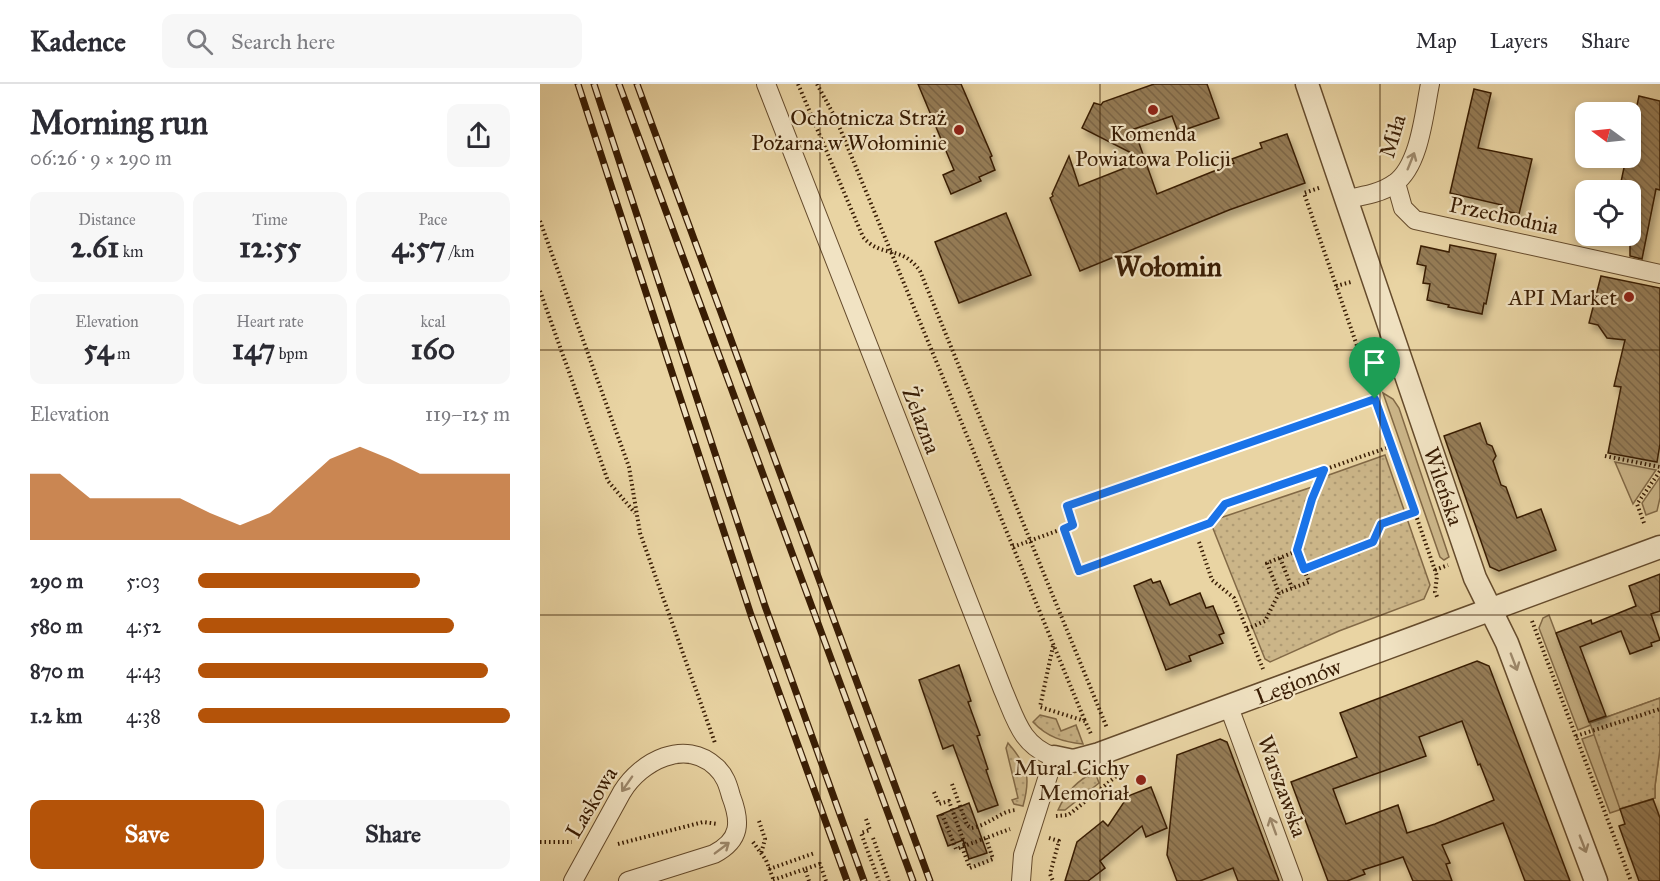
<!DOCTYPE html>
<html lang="en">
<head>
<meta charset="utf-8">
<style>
	:root { --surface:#fff; --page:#f7f7f7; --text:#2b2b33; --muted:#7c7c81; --line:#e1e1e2; --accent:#b45309 }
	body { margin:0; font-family:"IM FELL Great Primer",serif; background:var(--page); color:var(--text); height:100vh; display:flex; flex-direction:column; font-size:22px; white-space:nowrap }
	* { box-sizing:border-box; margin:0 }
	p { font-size:20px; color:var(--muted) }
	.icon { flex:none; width:33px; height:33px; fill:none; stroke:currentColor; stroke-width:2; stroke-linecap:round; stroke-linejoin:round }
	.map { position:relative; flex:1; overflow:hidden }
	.drawer { display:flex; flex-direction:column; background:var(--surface); width:540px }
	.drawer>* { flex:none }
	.needle { width:39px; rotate:285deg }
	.controls { position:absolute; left:1035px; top:18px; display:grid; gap:12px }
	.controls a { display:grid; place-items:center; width:66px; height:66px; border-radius:12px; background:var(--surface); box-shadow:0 3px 9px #0003; font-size:30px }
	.pin { position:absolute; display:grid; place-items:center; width:51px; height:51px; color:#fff; margin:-62px -26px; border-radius:50% 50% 50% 0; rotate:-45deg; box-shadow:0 0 6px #0007 }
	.pin .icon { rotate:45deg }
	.round { display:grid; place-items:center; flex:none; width:63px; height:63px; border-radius:12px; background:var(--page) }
	.head { display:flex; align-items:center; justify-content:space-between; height:102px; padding:0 30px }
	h1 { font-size:33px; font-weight:700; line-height:45px }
	.figures { display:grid; grid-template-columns:repeat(3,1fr); gap:9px; height:102px; padding:6px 30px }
	.figures div { display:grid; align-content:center; border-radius:12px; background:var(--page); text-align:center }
	.figures b { font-size:30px; font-weight:700 }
	.figures small { font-size:16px; font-weight:400 }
	.figures p { font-size:16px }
	.chart { height:168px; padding:12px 30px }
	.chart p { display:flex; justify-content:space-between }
	.chart svg { width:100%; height:108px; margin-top:6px; fill:var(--accent); opacity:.7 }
	.primary-button { display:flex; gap:12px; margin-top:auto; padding:12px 30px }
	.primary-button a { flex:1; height:69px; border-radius:12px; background:var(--accent); color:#fff; font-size:24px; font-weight:700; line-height:69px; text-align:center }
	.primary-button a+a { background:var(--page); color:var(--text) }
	ul { padding:0 30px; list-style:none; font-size:20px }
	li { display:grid; grid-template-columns:96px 72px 1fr; align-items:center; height:45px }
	li i { height:15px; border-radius:8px; background:var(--accent) }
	header { display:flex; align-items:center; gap:36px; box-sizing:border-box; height:84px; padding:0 30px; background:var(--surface); border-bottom:2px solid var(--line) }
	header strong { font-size:28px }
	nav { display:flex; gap:33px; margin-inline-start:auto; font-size:21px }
	.search { width:420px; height:54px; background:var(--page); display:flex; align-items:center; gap:15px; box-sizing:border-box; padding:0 21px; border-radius:12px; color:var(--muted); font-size:22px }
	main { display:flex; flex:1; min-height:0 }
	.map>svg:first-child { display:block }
</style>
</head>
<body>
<header>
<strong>Kadence</strong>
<div class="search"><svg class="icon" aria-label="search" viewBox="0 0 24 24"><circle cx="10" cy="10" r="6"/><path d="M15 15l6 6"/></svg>Search here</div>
<nav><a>Map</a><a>Layers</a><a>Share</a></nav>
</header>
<main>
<section class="drawer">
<div class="head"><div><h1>Morning run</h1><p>06:26 · 9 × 290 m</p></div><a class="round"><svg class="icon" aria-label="share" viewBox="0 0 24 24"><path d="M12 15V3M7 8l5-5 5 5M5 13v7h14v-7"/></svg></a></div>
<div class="figures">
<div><p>Distance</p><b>2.61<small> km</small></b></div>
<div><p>Time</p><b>12:55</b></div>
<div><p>Pace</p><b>4:57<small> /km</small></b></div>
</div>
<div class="figures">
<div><p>Elevation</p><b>54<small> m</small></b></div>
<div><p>Heart rate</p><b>147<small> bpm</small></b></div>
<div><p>kcal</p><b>160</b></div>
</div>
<div class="chart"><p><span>Elevation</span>119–125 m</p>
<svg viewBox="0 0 160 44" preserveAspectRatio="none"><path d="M0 44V17L10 17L20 27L30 27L40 27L50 27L60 33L70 38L80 33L90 22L100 11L110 6L120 11L130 17L140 17L150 17L160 17V44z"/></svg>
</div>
<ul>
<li><b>290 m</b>5:03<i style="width:71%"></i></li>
<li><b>580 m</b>4:52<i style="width:82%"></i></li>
<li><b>870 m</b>4:43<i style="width:93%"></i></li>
<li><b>1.2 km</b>4:38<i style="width:100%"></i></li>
</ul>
<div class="primary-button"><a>Save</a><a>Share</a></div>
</section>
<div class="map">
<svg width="1120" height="797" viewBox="0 0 1120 797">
	<defs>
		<pattern id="park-dots" width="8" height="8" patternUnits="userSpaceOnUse" patternTransform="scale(1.5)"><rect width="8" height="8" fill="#cbb588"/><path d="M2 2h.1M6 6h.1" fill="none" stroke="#af9b74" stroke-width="1.8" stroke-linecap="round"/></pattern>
		<pattern id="building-back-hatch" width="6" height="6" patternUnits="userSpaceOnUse" patternTransform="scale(1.5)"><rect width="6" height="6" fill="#957c57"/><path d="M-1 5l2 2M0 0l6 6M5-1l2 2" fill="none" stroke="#7b6546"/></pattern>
		<filter id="shadow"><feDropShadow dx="3.5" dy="6" stdDeviation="3" flood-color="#0004"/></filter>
	</defs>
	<rect width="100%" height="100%" fill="#e9d4a3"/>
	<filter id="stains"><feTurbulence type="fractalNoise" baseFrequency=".00333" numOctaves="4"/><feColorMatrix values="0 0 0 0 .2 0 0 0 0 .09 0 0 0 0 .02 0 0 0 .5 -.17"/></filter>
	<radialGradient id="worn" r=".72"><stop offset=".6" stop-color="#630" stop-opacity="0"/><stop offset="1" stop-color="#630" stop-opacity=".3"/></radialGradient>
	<!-- grass -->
	<g fill="#cbb588" stroke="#826946" stroke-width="1.5">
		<polygon points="843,309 853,315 859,324 909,473 904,476 900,473"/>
		<polygon points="1075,378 1116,386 1093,420"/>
		<polygon points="1120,393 1120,414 1117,427 1106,431 1102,419"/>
		<polygon points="1009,531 1050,639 1120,614 1038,646 999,544 1003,534"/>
		<polygon points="1056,650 1120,664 1115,702 1115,714 1070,729 1042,655"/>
	</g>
	<!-- park -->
	<g fill="url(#park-dots)" stroke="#826946" stroke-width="1.5">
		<polygon points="845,371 890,501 884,515 799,547 730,578 725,575 672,442 680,434 772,403 786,392"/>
		<polygon points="1120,614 1120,665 1115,702 1115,714 1080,725 1050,639"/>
		<path d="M500 631 516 635 521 647 536 641 543 660C523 658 507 653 493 638Z"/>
		<path d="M468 659C488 682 491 693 483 722L474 720 472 716 478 714 466 664Z"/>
		<path d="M555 688 559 699 525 726H518C526 708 537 696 555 688Z"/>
	</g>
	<!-- building -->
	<g fill="url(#building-back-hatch)" stroke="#391d04" stroke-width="1.5" fill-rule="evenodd" filter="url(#shadow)">
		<polygon points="378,0 421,0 452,72 450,73 455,86 439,93 441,97 411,110 403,91 414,86"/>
		<polygon points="614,0 667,0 679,34 638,48 632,32 594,45 605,76 542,44 554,19 561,21 563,18"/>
		<polygon points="934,5 951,9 938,64 992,75 979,130 961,126 962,121 910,109"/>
		<polygon points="1099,12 1120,17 1120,106 1116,105 1102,175 1090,172 1090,100 1081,98 1086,74 1090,74 1090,53"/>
		<polygon points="747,50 765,99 689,126 540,187 510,114 513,112 512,110 529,72 539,102 605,76 617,110 694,79 692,75 722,64 720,59"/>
		<polygon points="466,129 491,191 419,219 395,158"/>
		<polygon points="910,161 956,170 946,220 944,219 942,230 908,223 909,221 887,216 890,200 883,199 886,182 877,180 881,162 909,168"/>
		<polygon points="1061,192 1120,204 1120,360 1117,378 1068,369 1081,303 1074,302 1085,256 1067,254 1058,241 1049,239"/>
		<polygon points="940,339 947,360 952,362 956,372 953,377 961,401 966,403 977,434 1001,425 1016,466 959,487 950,483 904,352"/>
		<polygon points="1120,490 1120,527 1111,530 1120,556 1111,559 1112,562 1090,570 1081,547 1040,563 1066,632 1049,638 1016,549 1051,536 1052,540 1096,522 1089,502"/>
		<polygon points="611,495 613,499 620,497 630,521 660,509 666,524 673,522 684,549 679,551 683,559 649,572 651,577 626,586 594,502"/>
		<path d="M937 577 949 582 1030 797H985L963 739 902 761 910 779 906 780 912 797H873L863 773 823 786 825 790 807 797H788L751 698 817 673 800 629ZM922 637 938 681 940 680 954 716 895 740 867 749 858 721 806 740 793 705 886 672 879 653Z"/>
		<polygon points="419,581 431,617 428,618 440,651 437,652 448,685 446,686 458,721 438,728 413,661 403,665 379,596"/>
		<polygon points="680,655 687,658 739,797 698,797 693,784 660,797 637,797 627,771 637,671"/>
		<polygon points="611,703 627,744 606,753 602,742 560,777 565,784 548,797 525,797 537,758 563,737 568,742 588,712"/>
		<polygon points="1113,715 1120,734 1120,797 1099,797 1079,742 1085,740 1080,725"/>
		<polygon points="429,719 447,769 429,775 423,756 408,762 397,732"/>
	</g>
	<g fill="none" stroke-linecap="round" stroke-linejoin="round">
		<!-- minor casing -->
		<g stroke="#654b2c" stroke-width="20">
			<g id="minor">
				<path d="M226 0 463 606C476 636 481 661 514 673L483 771 481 797"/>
				<polyline points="856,99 863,124 875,136 1120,190"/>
				<path d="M807 115C823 112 842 109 855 99 880 81 884 29 890 0"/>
				<polyline points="689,623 753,797"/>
				<path d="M33 797 82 708C101 677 145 654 176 683 185 691 188 701 191 712 201 738 201 756 174 770L88 797"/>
			</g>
		</g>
		<!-- tertiary casing -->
		<g stroke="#654b2c" stroke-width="25">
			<g id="tertiary">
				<polyline points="767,0 935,494 967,559 1056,797"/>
				<polyline points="514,673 533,677 559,670 1120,463"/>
			</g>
		</g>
		<!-- path -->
		<g stroke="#391d04" stroke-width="4" stroke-dasharray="1.5 3" stroke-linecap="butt">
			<path d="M258 0 323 153C342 175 361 160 380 187L567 644"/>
			<polyline points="277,0 296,35 545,637"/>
			<polyline points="779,104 764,109 897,492 895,508 898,515"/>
			<polyline points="0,137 89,383 100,449 175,659"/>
			<polyline points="796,202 811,198"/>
			<polyline points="0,207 68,397 95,429"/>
			<polyline points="1065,372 1120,383"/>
			<polyline points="1104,439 1097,420 1120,387"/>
			<polyline points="524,445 539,487 670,439 685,420 852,362"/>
			<polyline points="659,458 672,496 694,514 723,585"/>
			<polyline points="473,463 533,441 527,422 835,315"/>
			<polyline points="757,467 772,415 784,386"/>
			<polyline points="740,474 752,504"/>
			<polyline points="764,485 833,458 841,440 875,428"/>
			<polyline points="895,486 908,481"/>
			<polyline points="992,537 1091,797"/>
			<polyline points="707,545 725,537 739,509 769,498 757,467 727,479 739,509"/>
			<polyline points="513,562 500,623 545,637 551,650"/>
			<polyline points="1036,652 1120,625"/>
			<path d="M412 700 427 741 431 744C448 742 460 727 476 726"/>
			<polyline points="394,708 399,720 409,717 425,761"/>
			<polyline points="402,730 416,765 470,745"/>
			<polyline points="516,732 528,731 531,729 579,690 581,685"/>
			<polyline points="326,735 330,746 321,749 339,797"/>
			<polyline points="219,737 225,755 221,770"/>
			<polyline points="333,754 349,797"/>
			<polyline points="509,754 519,757 510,790 513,797"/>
			<polyline points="0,758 32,758"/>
			<polyline points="213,758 226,776 234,797"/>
			<polyline points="78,760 163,738 178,740"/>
			<polyline points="422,763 430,784 453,775 446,754"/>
			<polyline points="229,785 275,769"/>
			<polyline points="233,796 265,785"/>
			<polyline points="269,797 265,785 280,780 286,797"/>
		</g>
		<!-- minor -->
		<use href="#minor" stroke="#f1e3c3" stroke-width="18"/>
		<!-- tertiary -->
		<use href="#tertiary" stroke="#f1e3c3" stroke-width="22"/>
		<!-- rail casing -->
		<g stroke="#391d04" stroke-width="7">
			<g id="rail">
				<polyline points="38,0 211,531 307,797"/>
				<polyline points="54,0 225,522 324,797"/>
				<polyline points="79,0 373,797"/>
				<polyline points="97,0 390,797"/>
			</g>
		</g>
		<!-- rail -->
		<use href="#rail" stroke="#f1e3c3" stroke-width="4.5" stroke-dasharray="14" stroke-linecap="butt"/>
	</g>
	<!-- one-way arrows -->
	<defs><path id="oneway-shaft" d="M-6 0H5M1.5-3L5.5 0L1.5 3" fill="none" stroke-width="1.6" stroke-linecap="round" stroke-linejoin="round" transform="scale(1.5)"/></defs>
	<g stroke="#9e8a6d">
		<use href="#oneway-shaft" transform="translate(871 77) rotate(-68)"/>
		<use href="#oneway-shaft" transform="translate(974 578) rotate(69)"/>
		<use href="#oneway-shaft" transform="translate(87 700) rotate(125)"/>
		<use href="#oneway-shaft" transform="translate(733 742) rotate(-110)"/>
		<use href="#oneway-shaft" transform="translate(1043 760) rotate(69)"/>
		<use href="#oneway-shaft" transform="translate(182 764) rotate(-37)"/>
	</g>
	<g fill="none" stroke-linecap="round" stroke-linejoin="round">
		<!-- route casing -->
		<g stroke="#fff" stroke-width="12">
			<polygon id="route" points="835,315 875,428 841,440 833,458 764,485 757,466 772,415 784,386 685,420 670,439 539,487 524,445 533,441 527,422"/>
		</g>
		<!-- route -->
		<use href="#route" stroke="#1a73e8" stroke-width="8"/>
	</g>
	<!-- grid -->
	<path fill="none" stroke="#391d04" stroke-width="1.5" stroke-opacity="0.55" d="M280 0V797M560 0V797M840 0V797M0 266H1120M0 531H1120"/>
	<!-- markers -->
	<g fill="#8f2418" stroke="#f1e3c3" stroke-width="2">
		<circle cx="613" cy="26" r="6"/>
		<circle cx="419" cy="46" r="6"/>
		<circle cx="1089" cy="213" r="6"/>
		<circle cx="601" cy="696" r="6"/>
	</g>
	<g text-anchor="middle" stroke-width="4.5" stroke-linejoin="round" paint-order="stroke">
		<!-- poi labels -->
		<g font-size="22" fill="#391d04" stroke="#f1e3c3" text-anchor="end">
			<text x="407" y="41">Ochotnicza Straż<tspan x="407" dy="25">Pożarna w Wołominie</tspan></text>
			<text x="613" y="57" text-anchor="middle">Komenda<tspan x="613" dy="25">Powiatowa Policji</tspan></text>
			<text x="1077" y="221">API Market</text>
			<text x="589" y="691">Mural Cichy<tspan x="589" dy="25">Memoriał</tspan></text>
		</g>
		<!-- street labels -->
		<g font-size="22" fill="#391d04" stroke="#f1e3c3">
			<text transform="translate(852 52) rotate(-73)" y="8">Miła</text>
			<text transform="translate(964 131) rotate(12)" y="8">Przechodnia</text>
			<text transform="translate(382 336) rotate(69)" y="8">Żelazna</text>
			<text transform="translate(904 402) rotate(71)" y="8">Wileńska</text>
			<text transform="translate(758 597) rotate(-21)" y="8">Legionów</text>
			<text transform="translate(743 702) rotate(70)" y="8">Warszawska</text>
			<text transform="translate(51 718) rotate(-59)" y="8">Laskowa</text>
		</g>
		<!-- district labels -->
		<g font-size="28" font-weight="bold" fill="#391d04" stroke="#f1e3c3">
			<text x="628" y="192">Wołomin</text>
		</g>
	</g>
	<rect width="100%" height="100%" filter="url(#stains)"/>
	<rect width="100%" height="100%" fill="url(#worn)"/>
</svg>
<div class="controls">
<a><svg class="needle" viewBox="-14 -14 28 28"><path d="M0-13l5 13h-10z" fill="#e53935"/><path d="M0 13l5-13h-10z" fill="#7c7c81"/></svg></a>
<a><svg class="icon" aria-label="locate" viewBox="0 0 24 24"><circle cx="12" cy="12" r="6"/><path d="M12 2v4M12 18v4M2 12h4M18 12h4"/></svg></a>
</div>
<div class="pin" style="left:835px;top:315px;background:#1e9e55"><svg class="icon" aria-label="arrive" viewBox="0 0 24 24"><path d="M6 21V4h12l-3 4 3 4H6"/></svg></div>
</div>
</main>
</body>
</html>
